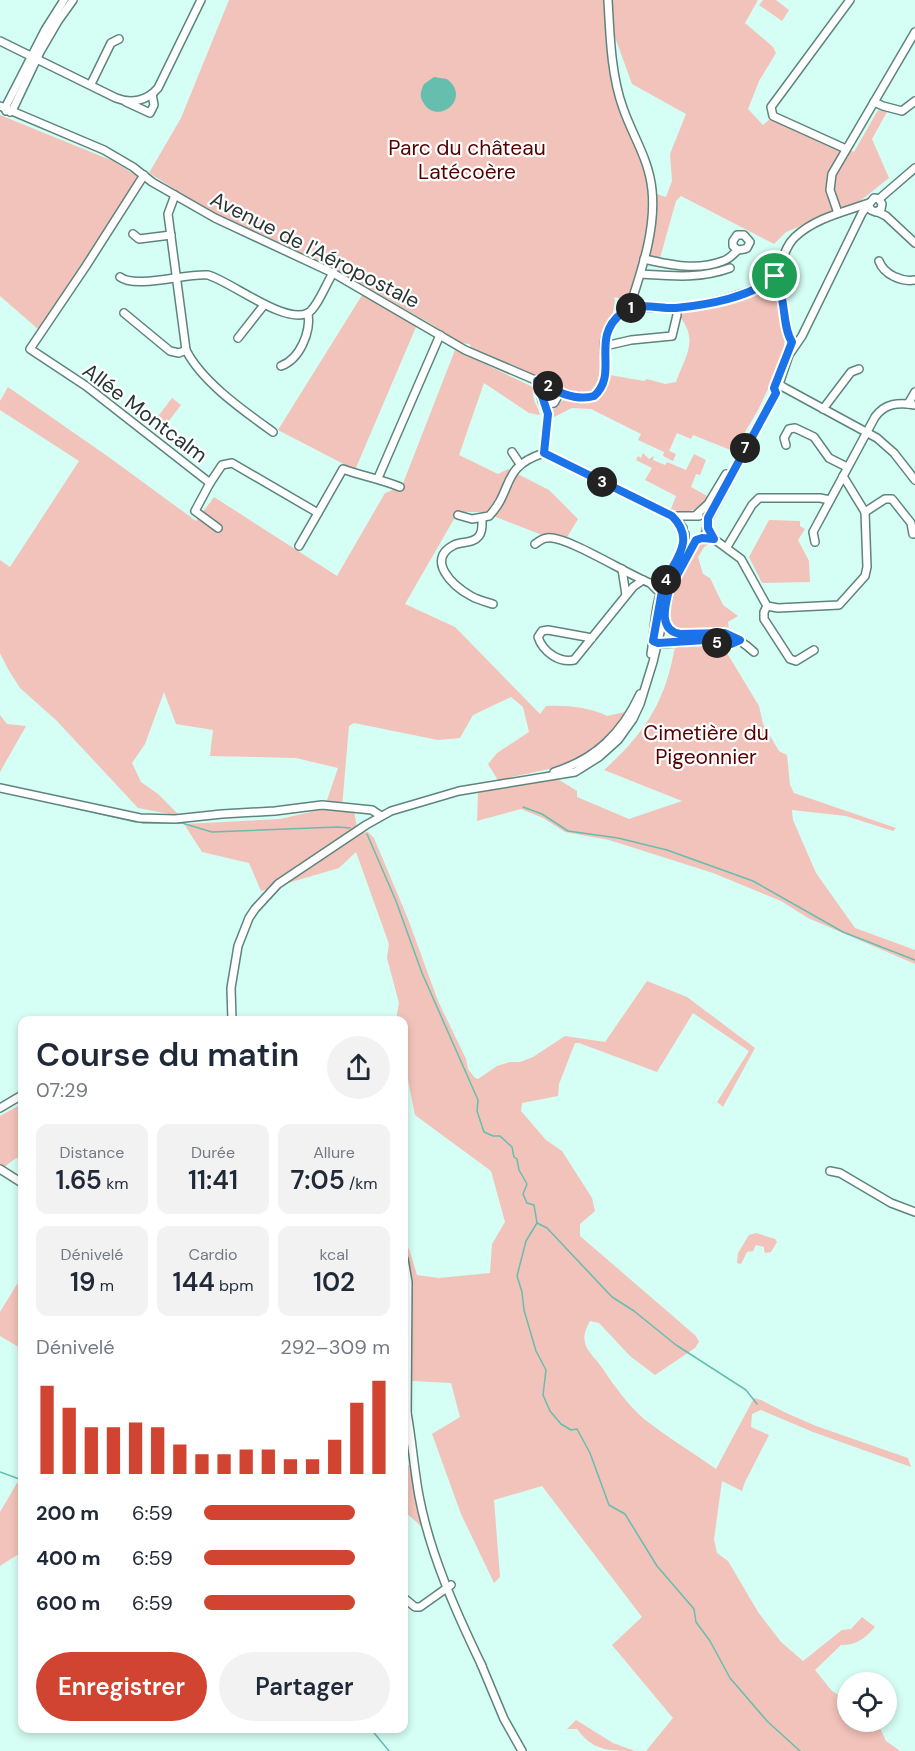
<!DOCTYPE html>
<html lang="fr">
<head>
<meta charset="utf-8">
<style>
	:root { --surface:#fff; --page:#f2f2f3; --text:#1f2937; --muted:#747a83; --accent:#d04431 }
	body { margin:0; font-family:"DM Sans",sans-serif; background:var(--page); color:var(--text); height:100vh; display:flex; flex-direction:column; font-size:22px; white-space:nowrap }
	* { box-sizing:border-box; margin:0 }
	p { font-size:20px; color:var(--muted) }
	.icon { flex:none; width:33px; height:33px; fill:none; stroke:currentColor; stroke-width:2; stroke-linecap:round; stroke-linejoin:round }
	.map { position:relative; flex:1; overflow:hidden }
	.sheet { position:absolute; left:18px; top:1016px; width:390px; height:717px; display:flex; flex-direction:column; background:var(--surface); border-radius:12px; box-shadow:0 3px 9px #0003 }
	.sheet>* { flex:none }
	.fabs { position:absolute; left:837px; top:1672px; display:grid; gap:12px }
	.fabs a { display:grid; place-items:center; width:60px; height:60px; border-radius:50%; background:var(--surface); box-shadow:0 3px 9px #0003; font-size:30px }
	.pin { position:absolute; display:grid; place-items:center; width:51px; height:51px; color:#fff; margin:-26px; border:3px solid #fff; border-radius:50%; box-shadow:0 2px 6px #0007 }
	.km { position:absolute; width:30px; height:30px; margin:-15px; border-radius:50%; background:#222; color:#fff; font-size:16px; line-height:30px; text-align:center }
	.round { display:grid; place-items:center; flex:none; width:63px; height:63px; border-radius:32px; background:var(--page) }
	.head { display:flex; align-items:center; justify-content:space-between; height:102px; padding:0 18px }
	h1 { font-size:33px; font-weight:600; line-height:45px }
	.metrics { display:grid; grid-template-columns:repeat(3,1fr); gap:9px; height:102px; padding:6px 18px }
	.metrics div { display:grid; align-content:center; border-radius:12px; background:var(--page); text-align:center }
	.metrics b { font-size:26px; font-weight:600 }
	.metrics small { font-size:16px; font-weight:400 }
	.metrics p { font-size:16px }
	.chart { height:168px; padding:12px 18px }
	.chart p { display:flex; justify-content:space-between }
	.chart svg { width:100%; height:108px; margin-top:6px; stroke:var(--accent); stroke-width:6 }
	.action { display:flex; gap:12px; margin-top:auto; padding:12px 18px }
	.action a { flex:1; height:69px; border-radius:36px; background:var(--accent); color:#fff; font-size:24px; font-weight:600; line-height:69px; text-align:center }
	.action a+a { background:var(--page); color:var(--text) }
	ul { padding:0 18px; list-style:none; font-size:20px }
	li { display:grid; grid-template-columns:96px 72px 1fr; align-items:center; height:45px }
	li i { height:15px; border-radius:8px; background:var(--accent) }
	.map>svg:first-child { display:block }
</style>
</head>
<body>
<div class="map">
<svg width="915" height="1751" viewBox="0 0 915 1751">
	<rect width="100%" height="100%" fill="#d5fef5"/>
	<!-- green -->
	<g fill="#f2c3ba">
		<path d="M229 0H603L605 3C607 24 606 47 612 67 621 101 637 134 644 168 654 213 643 257 628 299L627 300 614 297 615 301 612 316 614 317C608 326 601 335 600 347 598 363 605 380 592 393L585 394 571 392 515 366 471 349 470 344 460 343 431 324 335 269 204 208 149 173 181 118Z"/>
		<polygon points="613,0 758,0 745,23 773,47 776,53 759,81 748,109 763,125 770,119 854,152 878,110 887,112 872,139 889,178 860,201 786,232 774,244 681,196 676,201 660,258 647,255 654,193 666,197 672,181 670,154 686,114 632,84 612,29 611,3"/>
		<polygon points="763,0 776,0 789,10 782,21 759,5"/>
		<polygon points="0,115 113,161 138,177 86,259 38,329 0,296"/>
		<path d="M769 286 779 290 785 326 784 347 776 372 758 410 735 449 733 451 693 435 691 439 677 433 669 451 676 454 673 461 663 456 664 452 638 440 641 434 591 409 572 408 552 418V411C556 407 561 400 567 399 572 399 577 402 582 402 600 404 607 391 610 375L644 381 647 379 665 384 676 382C685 357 699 341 680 317L681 314 734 302Z"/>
		<polygon points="364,292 416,327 355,470 278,430"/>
		<path d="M455 350 533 387C532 405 537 401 540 415L529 413 484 383 459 455 498 474 508 469 549 490 578 519 566 539 545 536 483 512H458L405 604 455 627 540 714 546 706C565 705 590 707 607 716L625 712 613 731 590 752 558 767 512 777 503 787 558 779 577 791V797L629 819 682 801 604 770C645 733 666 701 675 646L704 644 713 645 727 653 759 706 763 724 779 751 787 755 790 785 794 793 896 828 893 831 846 816 792 810 793 820 816 873 855 928 915 950V964L808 918 781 901 713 873 609 840 565 832 543 818 521 809 477 821 478 793 502 787 488 764 497 753 529 732 523 707 511 697 473 715 460 738 438 740 354 723 349 726 342 807 354 811 358 833 368 832 374 838 408 919 438 1001 466 1059 468 1069 475 1078 478 1079 497 1066 510 1062H520L533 1057 565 1036 605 1042 647 981 687 997 755 1048 723 1107 717 1102 749 1051 693 1013 657 1072 579 1043H575L559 1084 558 1096 522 1103 521 1111 546 1140 562 1151 592 1198 595 1211 580 1224V1236L696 1336 699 1342 695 1348 655 1375 630 1356 599 1323 590 1321C576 1345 591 1352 603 1369 614 1386 629 1406 644 1419 667 1437 692 1452 716 1469L754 1398 761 1400 784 1412 816 1426 908 1458 911 1467 813 1432 761 1410 752 1414 751 1427 769 1435 745 1482 742 1491 722 1481 714 1539 717 1553 728 1561 758 1612 781 1642 803 1661 842 1630 851 1629 862 1617 875 1627C864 1639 857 1645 841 1645L815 1670 832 1691 847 1700 848 1722H877L886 1741 900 1751H646L673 1718 612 1645 642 1617 542 1486 494 1500 500 1577 494 1583 461 1514 432 1434 460 1417 451 1383 412 1381 411 1277 404 1247V1244L409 1249 417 1275 439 1278 490 1273 492 1244 505 1222 491 1171 415 1115 404 1060V1020H396L399 1003 387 958 389 944 356 852 339 868 261 891 249 863 202 852 184 824 280 819 324 809 338 768 296 758 210 756 213 730 176 724 164 692 145 744 132 763 141 782 158 794 180 816 138 808 57 721 20 688 8 669 0 653V560L10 567 79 461 0 410V401L8 387 110 458 196 521 214 497 337 576 385 493 402 486Z"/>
		<polygon points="172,398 181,405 165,426 156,419"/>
		<path d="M643 453 649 459 654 456 653 460 665 465 667 462 686 470 694 454 706 460 700 475 696 474 691 487 709 497C698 511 687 515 671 509L676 496 645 480 652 468 636 460 638 456 641 458Z"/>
		<polygon points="769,520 800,521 800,526 805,529 798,540 809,561 810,582 762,583 749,557"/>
		<path d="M705 541 713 542 704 547 698 557 703 574 710 578 723 605 738 616 728 622 729 630H683C649 618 689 561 699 542Z"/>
		<polygon points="0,715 7,724 26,726 0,772"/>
		<polygon points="18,1106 22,1107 22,1160 16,1158 3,1168 0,1166 0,1116"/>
		<polygon points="756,1233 775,1239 777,1242 771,1252 766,1253 764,1251 764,1247 756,1245 753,1251 747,1252 741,1264 737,1263 738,1253 749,1235"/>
		<polygon points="22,1276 22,1349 0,1336 0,1312"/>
		<polygon points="404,1465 409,1465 422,1527 404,1511"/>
		<polygon points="22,1480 22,1565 22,1559 17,1555 0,1566 0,1512 17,1483"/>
		<path d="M576 1720 613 1743 635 1751C609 1751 593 1751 577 1729H567Z"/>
	</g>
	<!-- water -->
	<path fill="#66beaf" d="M434 77 447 79C473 99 436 127 423 102 419 96 421 90 424 84Z"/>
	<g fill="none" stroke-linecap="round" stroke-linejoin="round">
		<!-- stream -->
		<g stroke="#66beaf" stroke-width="1.5">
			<polyline points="26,797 136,822"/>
			<polyline points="523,807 542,814 568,831 618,838 667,850 753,881 843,932 915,960"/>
			<polyline points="142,823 182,823 212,832 338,827 350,828"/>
			<polyline points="367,834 396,901 422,973 478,1100 477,1111 484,1132 493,1136 500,1136 512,1147 514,1157 517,1159 519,1170 527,1184 523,1194 527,1203 534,1205 537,1223 526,1241 517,1276 522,1292 524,1310 536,1351 546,1370 543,1395 550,1411 561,1424 571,1430 577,1429 590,1453 609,1505 625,1514 657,1566 694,1609 696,1622 710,1641 730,1678 767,1721 800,1751"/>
			<polyline points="537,1223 547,1228 612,1297 634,1311 676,1345 746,1390 757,1404"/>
			<polyline points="0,1472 22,1480"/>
			<polyline points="370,1728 389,1751"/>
		</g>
		<!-- minor casing -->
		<g stroke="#5e847d" stroke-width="10">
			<g id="minor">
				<path d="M608 0C610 35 611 75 623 108 633 137 649 159 652 190 656 229 642 269 630 306L632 310"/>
				<path d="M0 41 116 98C131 104 147 101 158 88L201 0"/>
				<polyline points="91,84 111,43 119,39"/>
				<polyline points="126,102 150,113 154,105 152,94"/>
				<polyline points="874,102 883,106 902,111 915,101"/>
				<polyline points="0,106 104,150 133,167 152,182 215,218 333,273 465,350 554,388 557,392 557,398 554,403 548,404 542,401 541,394 545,388 551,387"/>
				<polyline points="6,111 5,108 45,30 64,0"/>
				<polyline points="10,112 12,111 40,52 58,21 73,0"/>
				<polyline points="846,149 773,116 771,107 850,0"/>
				<path d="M144 175 86 266 30 349 86 386 210 483 222 465 232 463 318 513 343 469C362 476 380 479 400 487"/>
				<path d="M175 195 168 214 186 350C202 382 244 411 273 432"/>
				<polyline points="879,199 915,168"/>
				<polyline points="878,212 886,216 915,243"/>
				<polyline points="838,213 830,190 832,174 915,32"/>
				<polyline points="133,234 139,239 171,235"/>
				<path d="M644 259C671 265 697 271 723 261 730 259 734 253 738 250 741 249 744 250 747 248L750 242 744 235H737L733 241V246L738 250"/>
				<path d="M879 261C884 275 902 282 915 280"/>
				<path d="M641 274C672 276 700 279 730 268"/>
				<path d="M775 276C775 283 780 287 781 294 785 309 784 329 792 343"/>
				<path d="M120 277C136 289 186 273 208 275 230 281 285 325 308 313 317 308 327 282 333 273"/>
				<polyline points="124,313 170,351 179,353 186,350"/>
				<polyline points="238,338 264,305"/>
				<polyline points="605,346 631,340 672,336 677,315 676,308"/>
				<path d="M281 366C300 359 311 332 308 313"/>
				<polyline points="777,387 780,385 785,388 877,438 894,453 915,480"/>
				<path d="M556 390C579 400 604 404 606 371 606 360 603 349 605 339 607 330 613 322 619 316 636 301 656 310 676 308 700 306 724 300 747 292 756 289 768 285 774 277 783 265 783 248 795 237 815 218 844 212 869 203"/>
				<polyline points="544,402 548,414 544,453 673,516 683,528"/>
				<polyline points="908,404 915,392"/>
				<polyline points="823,409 851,372 859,369"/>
				<polyline points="786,445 784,438 789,429 795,428 814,437 829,458 847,467"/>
				<polyline points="512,452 520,464"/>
				<polyline points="378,478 440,335"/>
				<polyline points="210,483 195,511 218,528"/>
				<polyline points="865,512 885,499 892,499 911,523 913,534"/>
				<path d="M458 515 472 519 489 516C514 490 500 467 544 453"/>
				<polyline points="696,515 708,504 726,474"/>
				<polyline points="673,516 699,516"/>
				<path d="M482 518C482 524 483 531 479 536 473 544 462 541 454 545 425 560 453 586 471 596 478 600 486 602 493 604"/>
				<polyline points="707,522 776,393 789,355 802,336 862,213 874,198 879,199 882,204 881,209 876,212 871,210 869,206"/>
				<polyline points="708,528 714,539 741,559 767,606 778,608 839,605 865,576 867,567 865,512 843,476"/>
				<polyline points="702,538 706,533 707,526"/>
				<path d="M815 542 813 532 875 417C885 403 899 402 915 405"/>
				<path d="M535 544C539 541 543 538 547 538 566 535 628 575 650 583L657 590 664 591"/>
				<polyline points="299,546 318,513"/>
				<polyline points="727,547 752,505 759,498 820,498 830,500"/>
				<polyline points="622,569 626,595"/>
				<polyline points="767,606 764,612 764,619 790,659 796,661 814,650"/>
				<path d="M664 618 669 629 673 633C711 640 719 620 754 652"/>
				<path d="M592 638 548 630 542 631 538 637C543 652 559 663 574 660L633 587 643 580"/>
				<polyline points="654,642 663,644 707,640 731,644 739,640"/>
				<path d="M651 654C654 636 654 616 659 598 665 577 685 556 685 534"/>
				<path d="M554 772C596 759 622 733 640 694"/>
				<polyline points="0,788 140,818 175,819 222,814 275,811 322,805 372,810 381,816"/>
				<polyline points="232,1020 231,988 238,946 249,918 255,909 278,884 366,825 391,811 459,791 575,772 599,757 618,740 633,719 640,704 653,662 670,590 696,540"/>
				<polyline points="0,1108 22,1095"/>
				<polyline points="0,1169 22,1183"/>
				<polyline points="830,1171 840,1173 891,1203 915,1212"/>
				<polyline points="404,1259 408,1282 407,1418"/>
				<path d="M407 1413C412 1440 414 1469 419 1496 430 1554 456 1612 482 1666"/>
				<polyline points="404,1445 407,1440"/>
				<polyline points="404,1598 415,1607 420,1607 451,1585"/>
				<polyline points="481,1664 504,1719 522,1751"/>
			</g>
		</g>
		<!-- minor -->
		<use href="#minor" stroke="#fff" stroke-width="7"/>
	</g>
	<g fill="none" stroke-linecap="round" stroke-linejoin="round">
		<!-- route casing -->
		<g stroke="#fff" stroke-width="12">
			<path id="route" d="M775 276C753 297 706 305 676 308 658 309 638 301 622 313 589 338 620 373 594 396 575 402 553 390 537 381L548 414 544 453 672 516C696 540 676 558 664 583L669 590C665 606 658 630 680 634L725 633 740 640 731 644 706 640 658 643 653 641 662 591 669 590 696 540 702 538 714 539 708 528V518L776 393 774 388 792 342C784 330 785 309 781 294 780 287 775 283 775 276"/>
		</g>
		<!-- route -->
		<use href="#route" stroke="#1a73e8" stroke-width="8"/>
	</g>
	<g text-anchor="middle" stroke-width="4.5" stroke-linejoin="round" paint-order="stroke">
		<!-- park labels -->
		<g font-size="21" fill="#560000" stroke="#fff">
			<text x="467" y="155">Parc du château<tspan x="467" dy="24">Latécoère</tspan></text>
			<text x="706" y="740">Cimetière du<tspan x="706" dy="24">Pigeonnier</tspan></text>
		</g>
		<!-- street labels -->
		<g font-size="21" fill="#263633" stroke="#fff">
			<text transform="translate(315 250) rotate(27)" y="7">Avenue de l'Aéropostale</text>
			<text transform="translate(145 413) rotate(37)" y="7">Allée Montcalm</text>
		</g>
	</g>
</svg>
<div class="fabs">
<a><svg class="icon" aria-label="locate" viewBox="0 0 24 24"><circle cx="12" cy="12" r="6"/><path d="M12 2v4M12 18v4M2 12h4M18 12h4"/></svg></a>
</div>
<div class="pin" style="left:775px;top:276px;background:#1e9e55"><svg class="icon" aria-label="arrive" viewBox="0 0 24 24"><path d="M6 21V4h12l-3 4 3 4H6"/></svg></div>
<b class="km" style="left:631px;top:308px">1</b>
<b class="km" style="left:548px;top:386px">2</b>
<b class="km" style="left:602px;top:482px">3</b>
<b class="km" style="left:666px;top:580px">4</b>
<b class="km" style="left:717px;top:643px">5</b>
<b class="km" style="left:745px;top:448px">7</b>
<section class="sheet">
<div class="head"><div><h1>Course du matin</h1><p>07:29</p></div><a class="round"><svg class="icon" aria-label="share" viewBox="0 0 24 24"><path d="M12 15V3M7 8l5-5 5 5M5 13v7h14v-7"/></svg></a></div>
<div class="metrics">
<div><p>Distance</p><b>1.65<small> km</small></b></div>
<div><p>Durée</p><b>11:41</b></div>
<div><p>Allure</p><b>7:05<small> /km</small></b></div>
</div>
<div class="metrics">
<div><p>Dénivelé</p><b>19<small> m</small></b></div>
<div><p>Cardio</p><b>144<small> bpm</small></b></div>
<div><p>kcal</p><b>102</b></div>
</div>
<div class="chart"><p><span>Dénivelé</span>292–309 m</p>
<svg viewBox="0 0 160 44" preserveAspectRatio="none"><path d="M5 44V8M15 44V17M25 44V25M35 44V25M45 44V23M55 44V25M65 44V32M75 44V36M85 44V36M95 44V34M105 44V34M115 44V38M125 44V38M135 44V30M145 44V15M155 44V6"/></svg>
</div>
<ul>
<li><b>200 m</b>6:59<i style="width:81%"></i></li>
<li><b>400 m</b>6:59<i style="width:81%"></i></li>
<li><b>600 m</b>6:59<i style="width:81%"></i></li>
</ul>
<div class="action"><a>Enregistrer</a><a>Partager</a></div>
</section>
</div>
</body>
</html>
